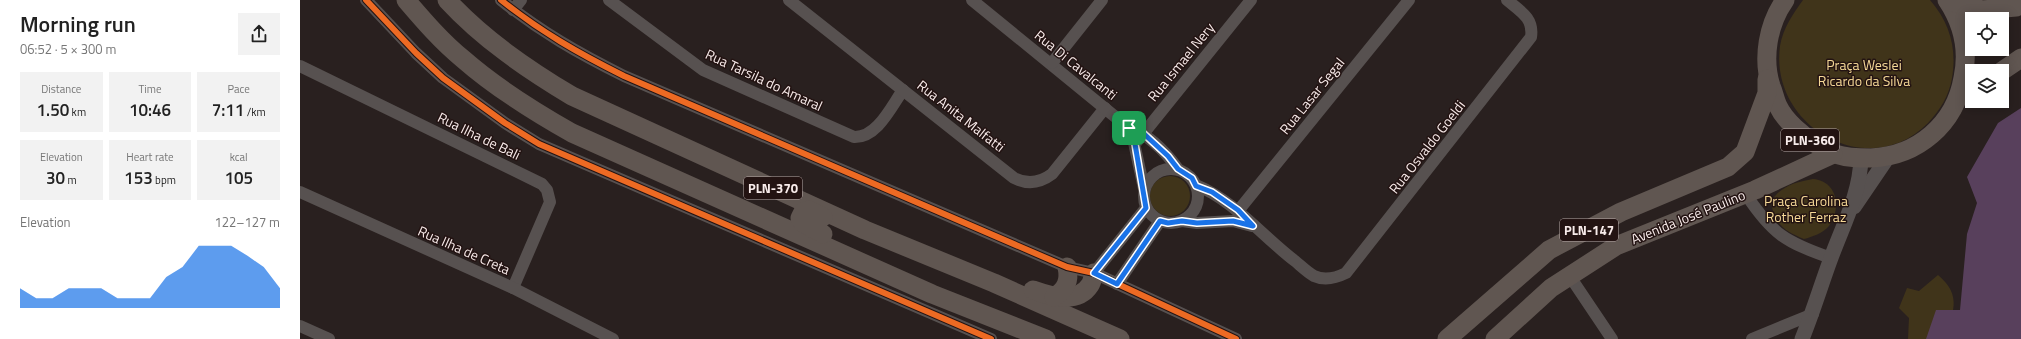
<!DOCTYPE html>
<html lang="en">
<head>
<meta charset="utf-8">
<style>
	:root { --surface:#fff; --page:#f2f2f2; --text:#222; --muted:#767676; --accent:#1a73e8 }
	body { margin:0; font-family:"Titillium Web",sans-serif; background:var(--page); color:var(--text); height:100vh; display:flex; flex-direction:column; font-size:15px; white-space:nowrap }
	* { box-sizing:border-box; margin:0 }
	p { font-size:13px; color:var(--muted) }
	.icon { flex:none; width:22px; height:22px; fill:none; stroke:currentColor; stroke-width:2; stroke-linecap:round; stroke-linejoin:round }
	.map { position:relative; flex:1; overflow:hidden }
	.drawer { display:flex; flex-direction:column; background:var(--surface); width:300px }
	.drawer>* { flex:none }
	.tools { position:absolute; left:1665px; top:12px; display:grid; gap:8px }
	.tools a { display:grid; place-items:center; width:44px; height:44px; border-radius:0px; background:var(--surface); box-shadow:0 2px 10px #0003; font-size:20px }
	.pin { position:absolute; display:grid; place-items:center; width:34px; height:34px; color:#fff; margin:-17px; border-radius:8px; box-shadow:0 2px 6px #0006 }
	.round { display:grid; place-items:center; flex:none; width:42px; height:42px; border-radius:0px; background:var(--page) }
	.headline { display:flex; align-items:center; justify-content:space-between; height:68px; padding:0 20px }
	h1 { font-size:22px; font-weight:600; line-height:30px }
	.figures { display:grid; grid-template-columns:repeat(3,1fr); gap:6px; height:68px; padding:4px 20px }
	.figures div { display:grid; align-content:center; border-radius:0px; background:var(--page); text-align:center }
	.figures b { font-size:17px; font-weight:600 }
	.figures small { font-size:11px; font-weight:400 }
	.figures p { font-size:11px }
	.chart { height:112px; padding:8px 20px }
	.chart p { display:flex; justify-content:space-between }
	.chart svg { width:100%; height:72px; margin-top:4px; fill:var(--accent); opacity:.7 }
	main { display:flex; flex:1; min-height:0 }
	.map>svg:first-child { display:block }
</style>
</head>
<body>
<main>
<section class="drawer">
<div class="headline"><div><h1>Morning run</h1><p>06:52 · 5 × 300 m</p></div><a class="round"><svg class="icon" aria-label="share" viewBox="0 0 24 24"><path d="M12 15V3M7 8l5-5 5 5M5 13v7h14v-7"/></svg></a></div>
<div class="figures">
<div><p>Distance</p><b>1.50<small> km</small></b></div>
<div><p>Time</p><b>10:46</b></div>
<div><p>Pace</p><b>7:11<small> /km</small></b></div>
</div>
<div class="figures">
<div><p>Elevation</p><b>30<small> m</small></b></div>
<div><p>Heart rate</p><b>153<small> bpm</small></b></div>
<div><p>kcal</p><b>105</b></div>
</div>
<div class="chart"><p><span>Elevation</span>122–127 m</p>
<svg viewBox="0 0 160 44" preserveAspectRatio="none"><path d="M0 44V32L10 38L20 38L30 32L40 32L50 32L60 38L70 38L80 38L90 25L100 19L110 6L120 6L130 6L140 12L150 19L160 32V44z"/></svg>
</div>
</section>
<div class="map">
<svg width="1721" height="339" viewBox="0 0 1721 339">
	<rect width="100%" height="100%" fill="#29201f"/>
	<!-- green -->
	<g fill="#40341a">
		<path d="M1503 0H1630C1650 23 1657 49 1652 78 1649 96 1640 110 1628 123 1569 183 1469 127 1480 46 1483 28 1493 14 1503 0Z"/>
		<circle cx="870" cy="196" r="20"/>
		<path d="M1513 179C1537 181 1542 208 1529 226 1523 233 1512 237 1504 239 1484 231 1474 224 1471 201 1481 186 1496 182 1513 179Z"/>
		<path d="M1638 275C1663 296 1653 314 1643 339H1608L1609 318 1599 308 1607 288 1619 291Z"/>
	</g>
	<!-- water -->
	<polygon fill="#58405c" points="1721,108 1721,339 1626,339 1636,310 1660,310 1667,234 1677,203 1667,177 1698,123"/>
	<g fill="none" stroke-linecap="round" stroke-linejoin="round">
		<!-- minor -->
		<g stroke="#575150" stroke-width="12">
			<polyline points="66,0 116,53 143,78 205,123 239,144 691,339"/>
			<path d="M201 0C241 32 278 53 324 76L767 267 794 273 936 339"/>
			<path d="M309 0 403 70 554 137C577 138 591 107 603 90"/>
			<path d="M489 0 714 178C728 185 740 183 752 174L805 108"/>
			<path d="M672 0 829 128C850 135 865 151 878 169"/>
			<polyline points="213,10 221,0"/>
			<polyline points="752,63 802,0"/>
			<polyline points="0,66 242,184 247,190 250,202 213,288"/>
			<polyline points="833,138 844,189"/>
			<polyline points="835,144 951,0"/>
			<circle cx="871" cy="196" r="27"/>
			<path d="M896 185C935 201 962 236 995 261 1001 266 1007 272 1014 276 1025 281 1036 278 1046 273L1231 37C1234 18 1220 11 1207 0"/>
			<polyline points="0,192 213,288 313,339"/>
			<path d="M1445 193C1472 234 1485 242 1531 258"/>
			<polyline points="938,211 1109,0"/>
			<polyline points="882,221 897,223 933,221 952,226"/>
			<polyline points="794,273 846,208"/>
			<polyline points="1269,275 1312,339"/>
			<polyline points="817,284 860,221"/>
			<polyline points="0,326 29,339"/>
			<polyline points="1452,339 1513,314"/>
		</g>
		<!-- tertiary -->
		<g stroke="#575150" stroke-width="15">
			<polyline points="1554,207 1588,157"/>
			<path d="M1502 339C1513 312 1521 285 1531 258 1543 225 1560 194 1561 158"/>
		</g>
		<!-- primary -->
		<g stroke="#605651" stroke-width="19">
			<path d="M106 0C124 21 142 42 163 59 196 88 233 111 272 133L632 294 746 339"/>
			<path d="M147 0C183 39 227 69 272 96L565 230 694 283 820 339"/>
			<path d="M1485 0C1468 24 1462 58 1471 86 1474 93 1475 100 1478 106 1485 121 1503 136 1516 144 1522 147 1528 152 1535 154 1547 158 1559 158 1571 158 1618 156 1655 124 1663 78 1669 50 1663 24 1647 0"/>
			<polyline points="1648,1 1682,10 1716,7 1721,4"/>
			<polyline points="1702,71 1721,58"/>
			<polyline points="523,234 503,223 500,218 503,212 509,210 523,217"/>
			<path d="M733 290C750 296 777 305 790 285 792 282 793 277 794 273"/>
			<path d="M754 297C766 290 770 281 767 267"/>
			<polyline points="1147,339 1249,250 1321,212 1428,167 1445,152 1467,93 1467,79"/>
			<polyline points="1195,339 1251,288 1316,246 1455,190 1533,154"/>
		</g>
		<!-- cycleway casing -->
		<g stroke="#231312" stroke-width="8">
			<g id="cycleway">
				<polyline points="66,0 116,53 143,78 205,123 239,144 691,339"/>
				<path d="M201 0C241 32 278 53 324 76L767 267 794 273 936 339"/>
			</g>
		</g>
		<!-- cycleway -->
		<use href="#cycleway" stroke="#ed6a23" stroke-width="6"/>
	</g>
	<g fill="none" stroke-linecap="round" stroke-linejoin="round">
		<!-- route casing -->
		<g stroke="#fff" stroke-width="8">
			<polygon id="route" points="829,128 843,133 868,156 878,169 892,178 896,186 912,192 938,210 953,226 933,221 897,223 882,221 868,223 860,221 817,284 794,273 846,208 835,144"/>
		</g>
		<!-- route -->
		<use href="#route" stroke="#1a73e8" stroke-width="5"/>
	</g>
	<g text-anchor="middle" stroke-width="3" stroke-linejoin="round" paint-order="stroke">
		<!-- shield labels -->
		<g fill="#231312" stroke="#b8aaa9" stroke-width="1">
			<rect x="1481" y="129" width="58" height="22" rx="3"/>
			<rect x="444" y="177" width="58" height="22" rx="3"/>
			<rect x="1260" y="219" width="58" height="22" rx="3"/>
		</g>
		<g font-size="13" font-weight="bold" fill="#f8ebea">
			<text x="1510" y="145">PLN-360</text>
			<text x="473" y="193">PLN-370</text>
			<text x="1289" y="235">PLN-147</text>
		</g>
		<!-- street labels -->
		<g font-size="14" fill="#f8ebea" stroke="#231312">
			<text transform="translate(881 62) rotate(-51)" y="5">Rua Ismael Nery</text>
			<text transform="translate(776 65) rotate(39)" y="5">Rua Di Cavalcanti</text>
			<text transform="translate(464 80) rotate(25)" y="5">Rua Tarsila do Amaral</text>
			<text transform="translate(1012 96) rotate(-51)" y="5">Rua Lasar Segal</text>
			<text transform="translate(661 116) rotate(38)" y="5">Rua Anita Malfatti</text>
			<text transform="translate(179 136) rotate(26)" y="5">Rua Ilha de Bali</text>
			<text transform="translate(1127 147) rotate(-52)" y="5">Rua Osvaldo Goeldi</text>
			<text transform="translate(1388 217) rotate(-22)" y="5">Avenida José Paulino</text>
			<text transform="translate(164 250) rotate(24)" y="5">Rua Ilha de Creta</text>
		</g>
		<!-- park labels -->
		<g font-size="14" fill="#f6d997" stroke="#231312">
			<text x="1564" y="70">Praça Weslei<tspan x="1564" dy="16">Ricardo da Silva</tspan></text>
			<text x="1506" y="206">Praça Carolina<tspan x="1506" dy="16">Rother Ferraz</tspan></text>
		</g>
	</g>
</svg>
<div class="tools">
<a><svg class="icon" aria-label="locate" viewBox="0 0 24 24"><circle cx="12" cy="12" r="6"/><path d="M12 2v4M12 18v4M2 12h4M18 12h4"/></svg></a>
<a><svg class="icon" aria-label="layers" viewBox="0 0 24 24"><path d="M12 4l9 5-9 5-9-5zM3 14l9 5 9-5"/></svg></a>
</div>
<div class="pin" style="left:829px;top:128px;background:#1e9e55"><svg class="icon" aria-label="arrive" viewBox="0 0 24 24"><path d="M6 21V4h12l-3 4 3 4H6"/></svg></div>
</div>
</main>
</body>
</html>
